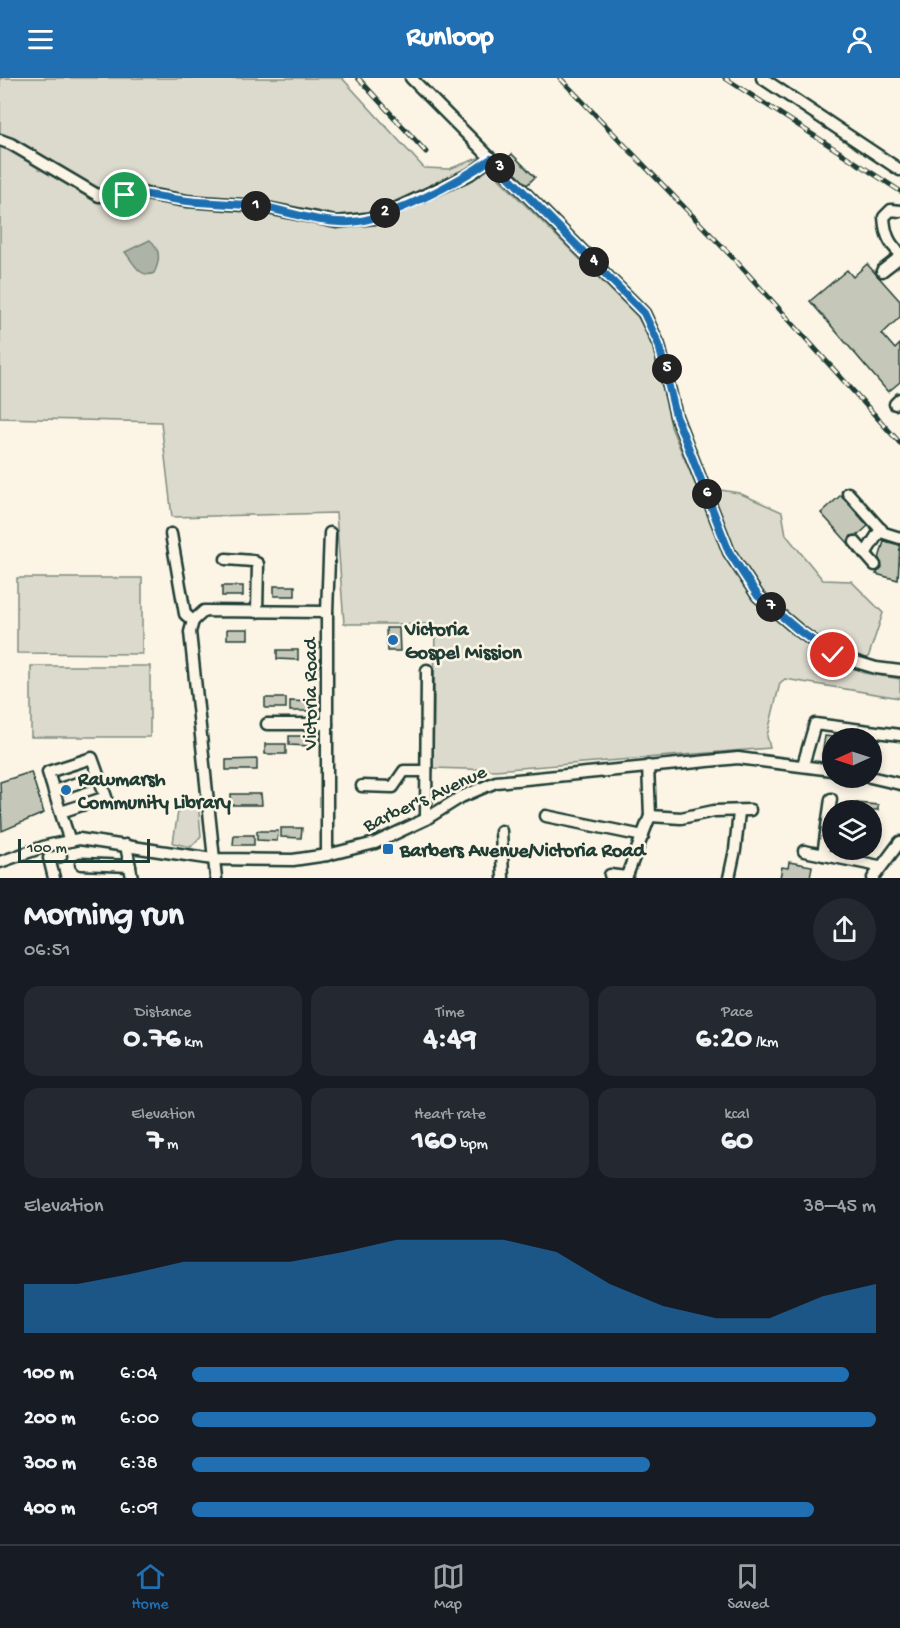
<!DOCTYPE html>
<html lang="en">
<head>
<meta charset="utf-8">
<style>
	:root { --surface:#171b24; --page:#242831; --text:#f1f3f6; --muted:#9ea1a6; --line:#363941; --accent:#1f6fb2 }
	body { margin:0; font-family:"Gochi Hand",sans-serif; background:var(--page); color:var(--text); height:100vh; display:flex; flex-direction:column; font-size:22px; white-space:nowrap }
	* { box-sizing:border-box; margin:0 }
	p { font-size:20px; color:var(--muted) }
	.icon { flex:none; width:33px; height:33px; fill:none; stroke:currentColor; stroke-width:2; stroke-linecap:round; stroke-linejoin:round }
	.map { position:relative; height:800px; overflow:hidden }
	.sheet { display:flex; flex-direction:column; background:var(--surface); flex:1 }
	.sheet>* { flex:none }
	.needle { width:39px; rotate:267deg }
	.controls { position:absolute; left:822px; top:650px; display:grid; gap:12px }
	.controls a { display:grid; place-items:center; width:60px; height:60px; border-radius:50%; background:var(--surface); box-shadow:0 3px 9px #0003; font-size:30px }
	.scale { position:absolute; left:18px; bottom:15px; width:132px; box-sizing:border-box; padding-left:6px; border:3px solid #1f3d34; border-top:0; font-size:16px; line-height:21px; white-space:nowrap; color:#1f3d34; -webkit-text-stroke:4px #fcf5e5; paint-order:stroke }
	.pin { position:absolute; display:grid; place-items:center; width:51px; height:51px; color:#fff; margin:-26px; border:3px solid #fff; border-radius:50%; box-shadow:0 2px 6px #0007 }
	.km { position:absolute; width:30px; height:30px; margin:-15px; border-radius:50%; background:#222; color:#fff; font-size:16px; line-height:30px; text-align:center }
	.round { display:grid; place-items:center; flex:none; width:63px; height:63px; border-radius:32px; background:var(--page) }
	.overview { display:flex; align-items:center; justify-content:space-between; height:102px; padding:0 24px }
	h1 { font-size:33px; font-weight:700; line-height:45px }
	.stats { display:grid; grid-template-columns:repeat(3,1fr); gap:9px; height:102px; padding:6px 24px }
	.stats div { display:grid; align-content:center; border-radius:15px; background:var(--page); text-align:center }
	.stats b { font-size:30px; font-weight:700 }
	.stats small { font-size:16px; font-weight:400 }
	.stats p { font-size:16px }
	.chart { height:168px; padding:12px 24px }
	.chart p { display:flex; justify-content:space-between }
	.chart svg { width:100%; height:108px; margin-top:6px; fill:var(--accent); opacity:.7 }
	ul { padding:0 24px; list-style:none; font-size:20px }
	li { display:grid; grid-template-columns:96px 72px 1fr; align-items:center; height:45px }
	li i { height:15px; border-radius:8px; background:var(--accent) }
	header { display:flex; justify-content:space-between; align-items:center; height:78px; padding:0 24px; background:var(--accent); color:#fff; font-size:27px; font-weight:700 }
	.tab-bar { display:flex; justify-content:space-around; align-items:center; height:84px; border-top:2px solid var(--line); background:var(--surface); font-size:16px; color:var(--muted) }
	.tab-bar a { display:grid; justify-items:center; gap:3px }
	.tab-bar .on { color:var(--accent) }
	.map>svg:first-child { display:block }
</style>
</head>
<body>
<header><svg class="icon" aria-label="menu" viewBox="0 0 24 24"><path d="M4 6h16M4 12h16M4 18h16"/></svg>Runloop<svg class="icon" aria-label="person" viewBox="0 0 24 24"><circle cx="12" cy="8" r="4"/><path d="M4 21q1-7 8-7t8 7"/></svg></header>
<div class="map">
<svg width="900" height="800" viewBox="0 0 900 800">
	<rect width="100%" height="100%" fill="#fcf5e5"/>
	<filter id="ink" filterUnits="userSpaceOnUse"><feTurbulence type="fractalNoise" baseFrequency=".0167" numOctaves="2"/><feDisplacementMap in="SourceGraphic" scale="12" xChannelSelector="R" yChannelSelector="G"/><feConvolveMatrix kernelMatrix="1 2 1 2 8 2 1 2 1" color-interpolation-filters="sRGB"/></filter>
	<g filter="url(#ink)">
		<!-- green -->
		<g fill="#dcdacc" stroke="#7e8c80" stroke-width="1.5">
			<polygon points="0,0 342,0 424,90 449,91 478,80 637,238 653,266 662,297 671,349 696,408 739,415 782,434 786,457 823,502 851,503 883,535 863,595 900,601 900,620 785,601 780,605 767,658 770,670 496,692 433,690 435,546 344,546 336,435 172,439 161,344 0,340"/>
			<polygon points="17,500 142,500 142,576 17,575"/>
			<rect x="31" y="588" width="119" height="71"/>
			<polygon points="180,721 198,723 201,758 191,769 173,765"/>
		</g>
		<!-- water -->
		<path fill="#aeb3a7" stroke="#758479" stroke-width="1.5" d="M150 162C161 171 160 183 154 195 141 202 133 184 125 174Z"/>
		<!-- building -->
		<g fill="#c5c7b9" stroke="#1f3d34" stroke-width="1.5">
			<polygon points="512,76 535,99 527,107 504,84"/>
			<polygon points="867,186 900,223 900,239 882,256 895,271 900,266 900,304 888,314 810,223 847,192 853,199"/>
			<polygon points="841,417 868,448 858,457 851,458 848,465 821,435"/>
			<polygon points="884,463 900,467 898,502 876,496 882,489 879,481"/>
			<rect x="222" y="508" width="21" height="10"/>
			<rect x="274" y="508" width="21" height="10"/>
			<polygon points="386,550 399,550 400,573 387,573"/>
			<rect x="227" y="551" width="21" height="10"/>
			<polygon points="277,572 298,572 298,582 277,581"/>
			<rect x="265" y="620" width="21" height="10"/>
			<polygon points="290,623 311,624 310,633 290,633"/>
			<polygon points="289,658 310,658 310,668 289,667"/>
			<polygon points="825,658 832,659 832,680 822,678"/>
			<rect x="265" y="666" width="21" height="10"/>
			<polygon points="257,681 257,692 226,692 226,682"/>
			<polygon points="31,694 44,735 2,753 0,704"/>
			<polygon points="231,716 261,716 262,727 231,727"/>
			<polygon points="856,725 878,727 878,732 855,732"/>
			<polygon points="281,750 302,750 301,760 281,759"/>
			<polygon points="257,753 278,753 277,763 257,762"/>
			<polygon points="234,757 254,757 254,767 233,767"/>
			<polygon points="789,784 812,788 810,800 780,800 782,789 788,790"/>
		</g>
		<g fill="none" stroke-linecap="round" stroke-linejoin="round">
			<!-- minor casing -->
			<g stroke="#1f3d34" stroke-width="15">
				<g id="minor">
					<polyline points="411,0 644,235 659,267 676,338 729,474 758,518 798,552 833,577 876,590 900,593"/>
					<polyline points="762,0 900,92"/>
					<polyline points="0,62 11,66 99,118 141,115 187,123 258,128 336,144 375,140 470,96 491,81"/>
					<path d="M900 133 891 132 884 139C885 154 888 165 900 175"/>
					<polyline points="882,193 900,179"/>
					<polyline points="895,326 900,321"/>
					<polyline points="848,415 884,455 900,460"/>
					<polyline points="171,456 185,536 193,543"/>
					<polyline points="855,464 875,487"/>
					<polyline points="865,476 881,451"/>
					<polyline points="226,481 253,483 258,486 257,534"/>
					<polyline points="193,543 190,554 216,800"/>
					<polyline points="193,543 204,533 327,534"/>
					<polyline points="267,646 327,646"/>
					<polyline points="803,687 815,646 900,657"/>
					<polyline points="870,699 900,706"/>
					<polyline points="362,708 393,709 404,693 426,693"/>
					<polyline points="54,713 98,698"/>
					<path d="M61 734 106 719 92 680 48 694C55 717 62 740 70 763"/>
					<polyline points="546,738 643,758"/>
					<polyline points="650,738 681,740 714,733 750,732"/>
					<polyline points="426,741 427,592"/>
					<polyline points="501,753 503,800"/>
					<polyline points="126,767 132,800"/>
					<polyline points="804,773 879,788"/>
					<polyline points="327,777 327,534 330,455"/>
					<polyline points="823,777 831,721"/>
					<polyline points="0,784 46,768 79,761 213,781 293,782 327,777 375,765 426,741 461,719 496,704 738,680 832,692"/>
					<polyline points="81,786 130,788"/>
					<polyline points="610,797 626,799"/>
					<polyline points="54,800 49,780 61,778"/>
					<polyline points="626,800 650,738 648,688"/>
					<polyline points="729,800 735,772 739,734"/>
					<polyline points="873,800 900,764"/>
				</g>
			</g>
			<!-- minor -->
			<use href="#minor" stroke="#fcf5e5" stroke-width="10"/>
			<!-- rail casing -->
			<g stroke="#1f3d34" stroke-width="5">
				<g id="rail">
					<polyline points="358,0 426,74"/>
					<polyline points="560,0 736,183 900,365"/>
					<polyline points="725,0 900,113"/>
				</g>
			</g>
			<!-- rail -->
			<use href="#rail" stroke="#fcf5e5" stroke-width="3" stroke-dasharray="9" stroke-linecap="butt"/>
		</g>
	</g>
	<g fill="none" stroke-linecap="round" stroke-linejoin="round" filter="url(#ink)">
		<!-- route casing -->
		<g stroke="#fff" stroke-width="12">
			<path id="route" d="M125 117C147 114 166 121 188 123 214 126 240 125 265 129 293 135 322 146 351 144 388 142 460 103 491 81L644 235 659 267 676 338 729 474 758 518 798 552 833 577"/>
		</g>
		<!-- route -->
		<use href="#route" stroke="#1f6fb2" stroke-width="8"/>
	</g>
	<!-- markers -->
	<g fill="#1f6fb2" stroke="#fcf5e5" stroke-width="2">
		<circle cx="393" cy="562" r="6"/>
		<circle cx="66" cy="712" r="6"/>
		<rect x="382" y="765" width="12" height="12" rx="3"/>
	</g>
	<g text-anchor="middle" stroke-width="5" stroke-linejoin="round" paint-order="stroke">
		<!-- poi labels -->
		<g font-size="20" font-weight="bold" fill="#1f3d34" stroke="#fcf5e5" text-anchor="start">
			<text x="405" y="557">Victoria<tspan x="405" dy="23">Gospel Mission</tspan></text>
			<text x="78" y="707">Rawmarsh<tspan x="78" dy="23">Community Library</tspan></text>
			<text x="400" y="778">Barbers Avenue/Victoria Road</text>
		</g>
		<!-- street labels -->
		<g font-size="20" fill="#1f3d34" stroke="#fcf5e5">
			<text transform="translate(309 616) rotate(-90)" y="7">Victoria Road</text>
			<text transform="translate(424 719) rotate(-25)" y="7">Barber's Avenue</text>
		</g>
	</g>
</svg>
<div class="controls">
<a><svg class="needle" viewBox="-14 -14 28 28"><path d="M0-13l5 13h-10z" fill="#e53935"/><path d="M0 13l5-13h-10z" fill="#9ea1a6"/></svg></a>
<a><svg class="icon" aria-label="layers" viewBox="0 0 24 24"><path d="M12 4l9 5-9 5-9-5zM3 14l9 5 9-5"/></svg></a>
</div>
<div class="scale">100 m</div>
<div class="pin" style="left:125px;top:117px;background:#1e9e55"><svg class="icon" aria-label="arrive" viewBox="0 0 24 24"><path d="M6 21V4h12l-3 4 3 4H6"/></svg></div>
<div class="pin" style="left:833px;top:577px;background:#d93025"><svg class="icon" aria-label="check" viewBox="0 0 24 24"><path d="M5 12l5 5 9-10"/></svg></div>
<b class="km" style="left:256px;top:128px">1</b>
<b class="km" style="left:385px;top:135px">2</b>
<b class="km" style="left:500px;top:90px">3</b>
<b class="km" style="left:594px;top:184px">4</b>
<b class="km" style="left:667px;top:291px">5</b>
<b class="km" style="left:707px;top:416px">6</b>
<b class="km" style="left:771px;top:529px">7</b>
</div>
<section class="sheet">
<div class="overview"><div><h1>Morning run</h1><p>06:51</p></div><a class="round"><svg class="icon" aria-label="share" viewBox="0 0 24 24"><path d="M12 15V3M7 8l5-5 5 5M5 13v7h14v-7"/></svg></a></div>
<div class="stats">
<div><p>Distance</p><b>0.76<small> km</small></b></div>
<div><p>Time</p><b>4:49</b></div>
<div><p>Pace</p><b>6:20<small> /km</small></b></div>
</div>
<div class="stats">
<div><p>Elevation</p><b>7<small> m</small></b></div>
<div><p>Heart rate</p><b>160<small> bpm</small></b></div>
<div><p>kcal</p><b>60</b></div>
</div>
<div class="chart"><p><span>Elevation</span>38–45 m</p>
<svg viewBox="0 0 160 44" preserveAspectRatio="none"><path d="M0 44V24L10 24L20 20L30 15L40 15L50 15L60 11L70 6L80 6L90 6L100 11L110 24L120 33L130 38L140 38L150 29L160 24V44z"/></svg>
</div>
<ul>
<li><b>100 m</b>6:04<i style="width:96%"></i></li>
<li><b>200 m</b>6:00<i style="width:100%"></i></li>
<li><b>300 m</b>6:38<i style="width:67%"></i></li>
<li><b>400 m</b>6:09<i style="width:91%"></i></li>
</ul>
</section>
<nav class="tab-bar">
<a class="on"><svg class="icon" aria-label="home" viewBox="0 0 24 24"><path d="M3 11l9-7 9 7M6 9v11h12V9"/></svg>Home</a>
<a><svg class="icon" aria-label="map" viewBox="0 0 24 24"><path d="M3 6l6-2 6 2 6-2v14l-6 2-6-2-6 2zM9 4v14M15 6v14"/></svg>Map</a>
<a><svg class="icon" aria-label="saved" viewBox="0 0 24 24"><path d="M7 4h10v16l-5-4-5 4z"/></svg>Saved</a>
</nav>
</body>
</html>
